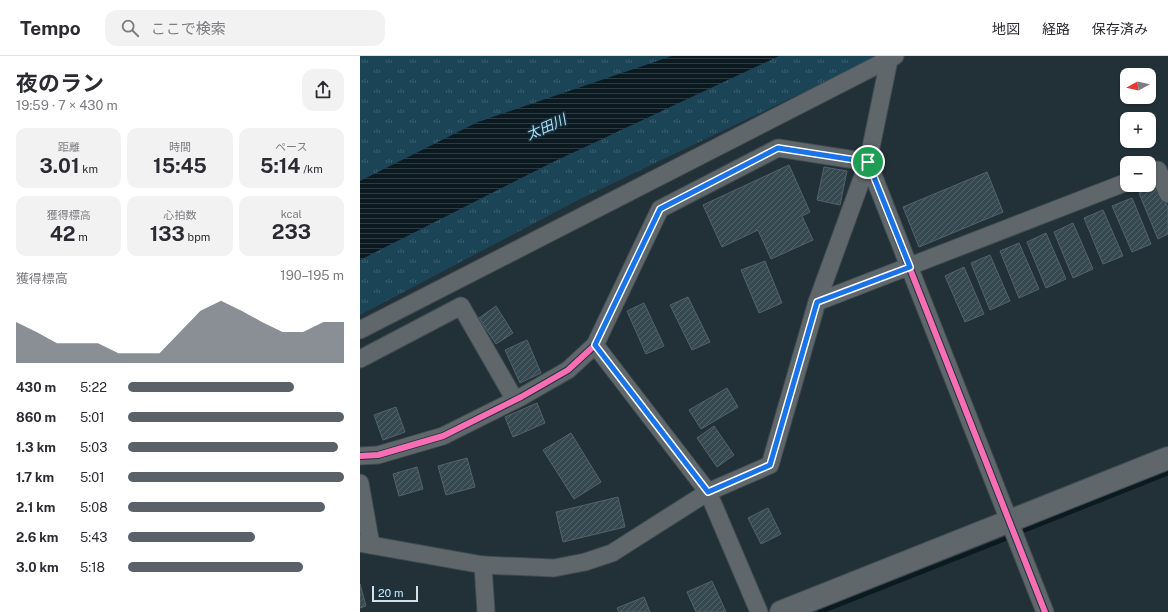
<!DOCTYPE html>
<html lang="ja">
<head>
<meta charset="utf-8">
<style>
	:root { --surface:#fff; --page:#f2f2f3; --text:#2b2b33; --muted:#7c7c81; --line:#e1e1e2; --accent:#5a6169 }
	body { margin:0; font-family:"Public Sans","Noto Sans JP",sans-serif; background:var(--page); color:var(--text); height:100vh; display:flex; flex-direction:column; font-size:15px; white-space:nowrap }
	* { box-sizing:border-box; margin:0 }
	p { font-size:13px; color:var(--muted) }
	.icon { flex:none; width:22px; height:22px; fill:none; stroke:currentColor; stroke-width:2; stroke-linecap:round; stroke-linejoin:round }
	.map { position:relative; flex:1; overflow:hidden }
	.panel { display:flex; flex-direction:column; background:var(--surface); width:360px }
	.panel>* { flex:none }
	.needle { width:26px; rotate:262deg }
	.tools { position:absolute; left:760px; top:12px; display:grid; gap:8px }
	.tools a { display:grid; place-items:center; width:36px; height:36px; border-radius:8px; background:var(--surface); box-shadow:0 1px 3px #0004; font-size:20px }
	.scale { position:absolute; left:12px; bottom:10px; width:46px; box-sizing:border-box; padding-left:4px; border:2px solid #d2e1e9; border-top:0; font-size:11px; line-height:14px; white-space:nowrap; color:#d2e1e9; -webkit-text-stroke:3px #193441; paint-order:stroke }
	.pin { position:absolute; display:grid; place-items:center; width:34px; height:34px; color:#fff; margin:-17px; border:2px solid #fff; border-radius:50%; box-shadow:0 1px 4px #0007 }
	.round { display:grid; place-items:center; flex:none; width:42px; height:42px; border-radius:12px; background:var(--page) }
	.head { display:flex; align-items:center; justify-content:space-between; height:68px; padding:0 16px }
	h1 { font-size:22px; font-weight:700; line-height:30px }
	.stats { display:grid; grid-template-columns:repeat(3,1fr); gap:6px; height:68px; padding:4px 16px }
	.stats div { display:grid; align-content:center; border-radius:10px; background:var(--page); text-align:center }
	.stats b { font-size:20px; font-weight:700 }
	.stats small { font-size:11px; font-weight:400 }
	.stats p { font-size:11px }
	.chart { height:112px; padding:8px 16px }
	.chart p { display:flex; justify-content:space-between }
	.chart svg { width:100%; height:72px; margin-top:4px; fill:var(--accent); opacity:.7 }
	ul { padding:0 16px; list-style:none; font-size:13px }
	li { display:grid; grid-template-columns:64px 48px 1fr; align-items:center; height:30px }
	li i { height:10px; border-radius:5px; background:var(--accent) }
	header { display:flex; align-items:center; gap:24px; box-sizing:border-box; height:56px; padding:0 20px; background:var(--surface); border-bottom:1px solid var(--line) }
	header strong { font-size:19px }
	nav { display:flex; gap:22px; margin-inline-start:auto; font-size:14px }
	.search { width:280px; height:36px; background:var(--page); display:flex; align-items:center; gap:10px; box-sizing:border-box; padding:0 14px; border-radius:12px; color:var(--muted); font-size:15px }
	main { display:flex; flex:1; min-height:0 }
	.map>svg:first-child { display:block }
</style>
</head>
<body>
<header>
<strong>Tempo</strong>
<div class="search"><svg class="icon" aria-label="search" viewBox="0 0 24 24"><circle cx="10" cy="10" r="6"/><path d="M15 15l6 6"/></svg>ここで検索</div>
<nav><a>地図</a><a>経路</a><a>保存済み</a></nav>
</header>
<main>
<section class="panel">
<div class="head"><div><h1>夜のラン</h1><p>19:59 · 7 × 430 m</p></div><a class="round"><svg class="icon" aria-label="share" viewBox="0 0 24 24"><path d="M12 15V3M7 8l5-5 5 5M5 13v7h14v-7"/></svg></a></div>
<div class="stats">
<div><p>距離</p><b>3.01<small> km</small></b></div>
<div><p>時間</p><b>15:45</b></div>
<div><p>ペース</p><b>5:14<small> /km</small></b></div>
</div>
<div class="stats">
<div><p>獲得標高</p><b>42<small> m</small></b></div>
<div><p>心拍数</p><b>133<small> bpm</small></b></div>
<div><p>kcal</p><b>233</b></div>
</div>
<div class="chart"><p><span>獲得標高</span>190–195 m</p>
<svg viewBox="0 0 160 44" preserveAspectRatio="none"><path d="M0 44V19L10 25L20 32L30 32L40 32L50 38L60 38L70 38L80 25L90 12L100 6L110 12L120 19L130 25L140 25L150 19L160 19V44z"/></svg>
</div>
<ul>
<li><b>430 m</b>5:22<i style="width:77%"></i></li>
<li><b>860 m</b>5:01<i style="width:100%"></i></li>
<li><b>1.3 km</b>5:03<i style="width:97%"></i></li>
<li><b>1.7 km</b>5:01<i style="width:100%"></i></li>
<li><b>2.1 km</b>5:08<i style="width:91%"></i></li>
<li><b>2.6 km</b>5:43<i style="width:59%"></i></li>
<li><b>3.0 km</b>5:18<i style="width:81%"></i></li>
</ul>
</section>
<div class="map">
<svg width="808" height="556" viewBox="0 0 808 556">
	<defs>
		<pattern id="grass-tufts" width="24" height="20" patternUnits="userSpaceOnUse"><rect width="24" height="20" fill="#1b4557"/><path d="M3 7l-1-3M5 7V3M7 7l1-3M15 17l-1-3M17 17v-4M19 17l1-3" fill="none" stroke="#3b606f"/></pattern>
		<pattern id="water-rules" width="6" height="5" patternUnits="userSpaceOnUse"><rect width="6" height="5" fill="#0b1920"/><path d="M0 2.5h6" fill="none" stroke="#2e3a40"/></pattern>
		<pattern id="building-hatch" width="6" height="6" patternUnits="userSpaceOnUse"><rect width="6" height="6" fill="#364850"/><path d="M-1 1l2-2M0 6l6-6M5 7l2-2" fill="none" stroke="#526269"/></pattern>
	</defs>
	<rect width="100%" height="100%" fill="#223038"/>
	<!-- grass -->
	<polygon fill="url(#grass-tufts)" points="0,0 519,0 220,143 0,259"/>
	<!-- water -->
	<polygon fill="url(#water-rules)" points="312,0 419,0 193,106 0,204 0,125 118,66"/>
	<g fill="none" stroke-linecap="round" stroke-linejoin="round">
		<!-- stream -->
		<g stroke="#0b1920" stroke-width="4.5">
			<polyline points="663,475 808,417"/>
			<polyline points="460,556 650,481"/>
		</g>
	</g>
	<!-- building -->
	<g fill="url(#building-hatch)" stroke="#566269">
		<polygon points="429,109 450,156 442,160 453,184 411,203 398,174 362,191 343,149"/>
		<polygon points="464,111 487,115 480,149 457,144"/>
		<polygon points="627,116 643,156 559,191 543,151"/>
		<polygon points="798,128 808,152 808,178 798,183 779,137"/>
		<polygon points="772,142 791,188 772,196 752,150"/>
		<polygon points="743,154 763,200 743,208 724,162"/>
		<polygon points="713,167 733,213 713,222 694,176"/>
		<polygon points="686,177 706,223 686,232 667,186"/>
		<polygon points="659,187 679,233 659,242 640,195"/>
		<polygon points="630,199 650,245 630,254 611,207"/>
		<polygon points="405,205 422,247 399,257 381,214"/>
		<polygon points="604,211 624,258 605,266 585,220"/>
		<polygon points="328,241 350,286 332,294 310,249"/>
		<polygon points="284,247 304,290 286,298 267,255"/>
		<polygon points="136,250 153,277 136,288 119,262"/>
		<polygon points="167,284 181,317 160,327 145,294"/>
		<polygon points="367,332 378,351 341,373 329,354"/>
		<polygon points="177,347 185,367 153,381 145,361"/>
		<polygon points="36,351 45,376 23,384 14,359"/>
		<polygon points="354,370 374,399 357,411 337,382"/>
		<polygon points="211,377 241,426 214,443 183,394"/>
		<polygon points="107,402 115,431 86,439 78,410"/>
		<polygon points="57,411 63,433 39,440 33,418"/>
		<polygon points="258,441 265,471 203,486 196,456"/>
		<polygon points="408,452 421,478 401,488 388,462"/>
		<polygon points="352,525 366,556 336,556 327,536"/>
		<polygon points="0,528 6,550 0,552"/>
		<polygon points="284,541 290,556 259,556 257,552"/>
	</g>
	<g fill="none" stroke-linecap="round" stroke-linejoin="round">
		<!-- minor casing -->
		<g stroke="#404b53" stroke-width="19">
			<g id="minor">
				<polyline points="798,114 808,138"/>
				<polyline points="457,246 767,126"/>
				<polyline points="0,274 535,0"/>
				<polyline points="235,289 348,436 399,556"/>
				<polyline points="0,303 101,250 155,344"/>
				<polyline points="0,400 18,399 83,380 161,341 208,314 235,289 300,153 418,92 508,106 685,556"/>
				<polyline points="0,427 11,489"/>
				<polyline points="0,487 123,509 194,512 225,506 252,497 348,436 410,409 457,246 508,106 529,4"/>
				<polyline points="123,509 126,556"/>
			</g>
		</g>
		<!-- tertiary casing -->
		<g stroke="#404b53" stroke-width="24">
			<polyline id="tertiary" points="421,556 808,402"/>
		</g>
		<!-- minor -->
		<use href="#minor" stroke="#60676b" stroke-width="17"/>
		<!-- tertiary -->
		<use href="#tertiary" stroke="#60676b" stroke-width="22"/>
		<!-- cycleway casing -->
		<g stroke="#193441" stroke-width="8">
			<polyline id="cycleway" points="0,400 18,399 83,380 161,341 208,314 235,289 300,153 418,92 508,106 685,556"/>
		</g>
		<!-- cycleway -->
		<use href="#cycleway" stroke="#f96db3" stroke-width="6"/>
	</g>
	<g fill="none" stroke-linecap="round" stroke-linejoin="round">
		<!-- route casing -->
		<g stroke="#fff" stroke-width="8">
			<polygon id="route" points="418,92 508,106 550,211 457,246 410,409 348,436 235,289 300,153"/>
		</g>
		<!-- route -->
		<use href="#route" stroke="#1a73e8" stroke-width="5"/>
	</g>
	<g text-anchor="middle" stroke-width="3" stroke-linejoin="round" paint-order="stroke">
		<!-- water labels -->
		<g font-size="14" font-style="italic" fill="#addef7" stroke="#193441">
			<text transform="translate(186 71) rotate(-24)" y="5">太田川</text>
		</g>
	</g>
</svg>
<div class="tools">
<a><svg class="needle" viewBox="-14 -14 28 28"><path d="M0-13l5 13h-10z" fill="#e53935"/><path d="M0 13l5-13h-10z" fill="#7c7c81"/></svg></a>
<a>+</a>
<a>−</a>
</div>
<div class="scale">20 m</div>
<div class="pin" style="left:508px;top:106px;background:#1e9e55"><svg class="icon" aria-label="arrive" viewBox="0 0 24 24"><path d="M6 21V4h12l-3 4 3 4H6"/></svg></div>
</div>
</main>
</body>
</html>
